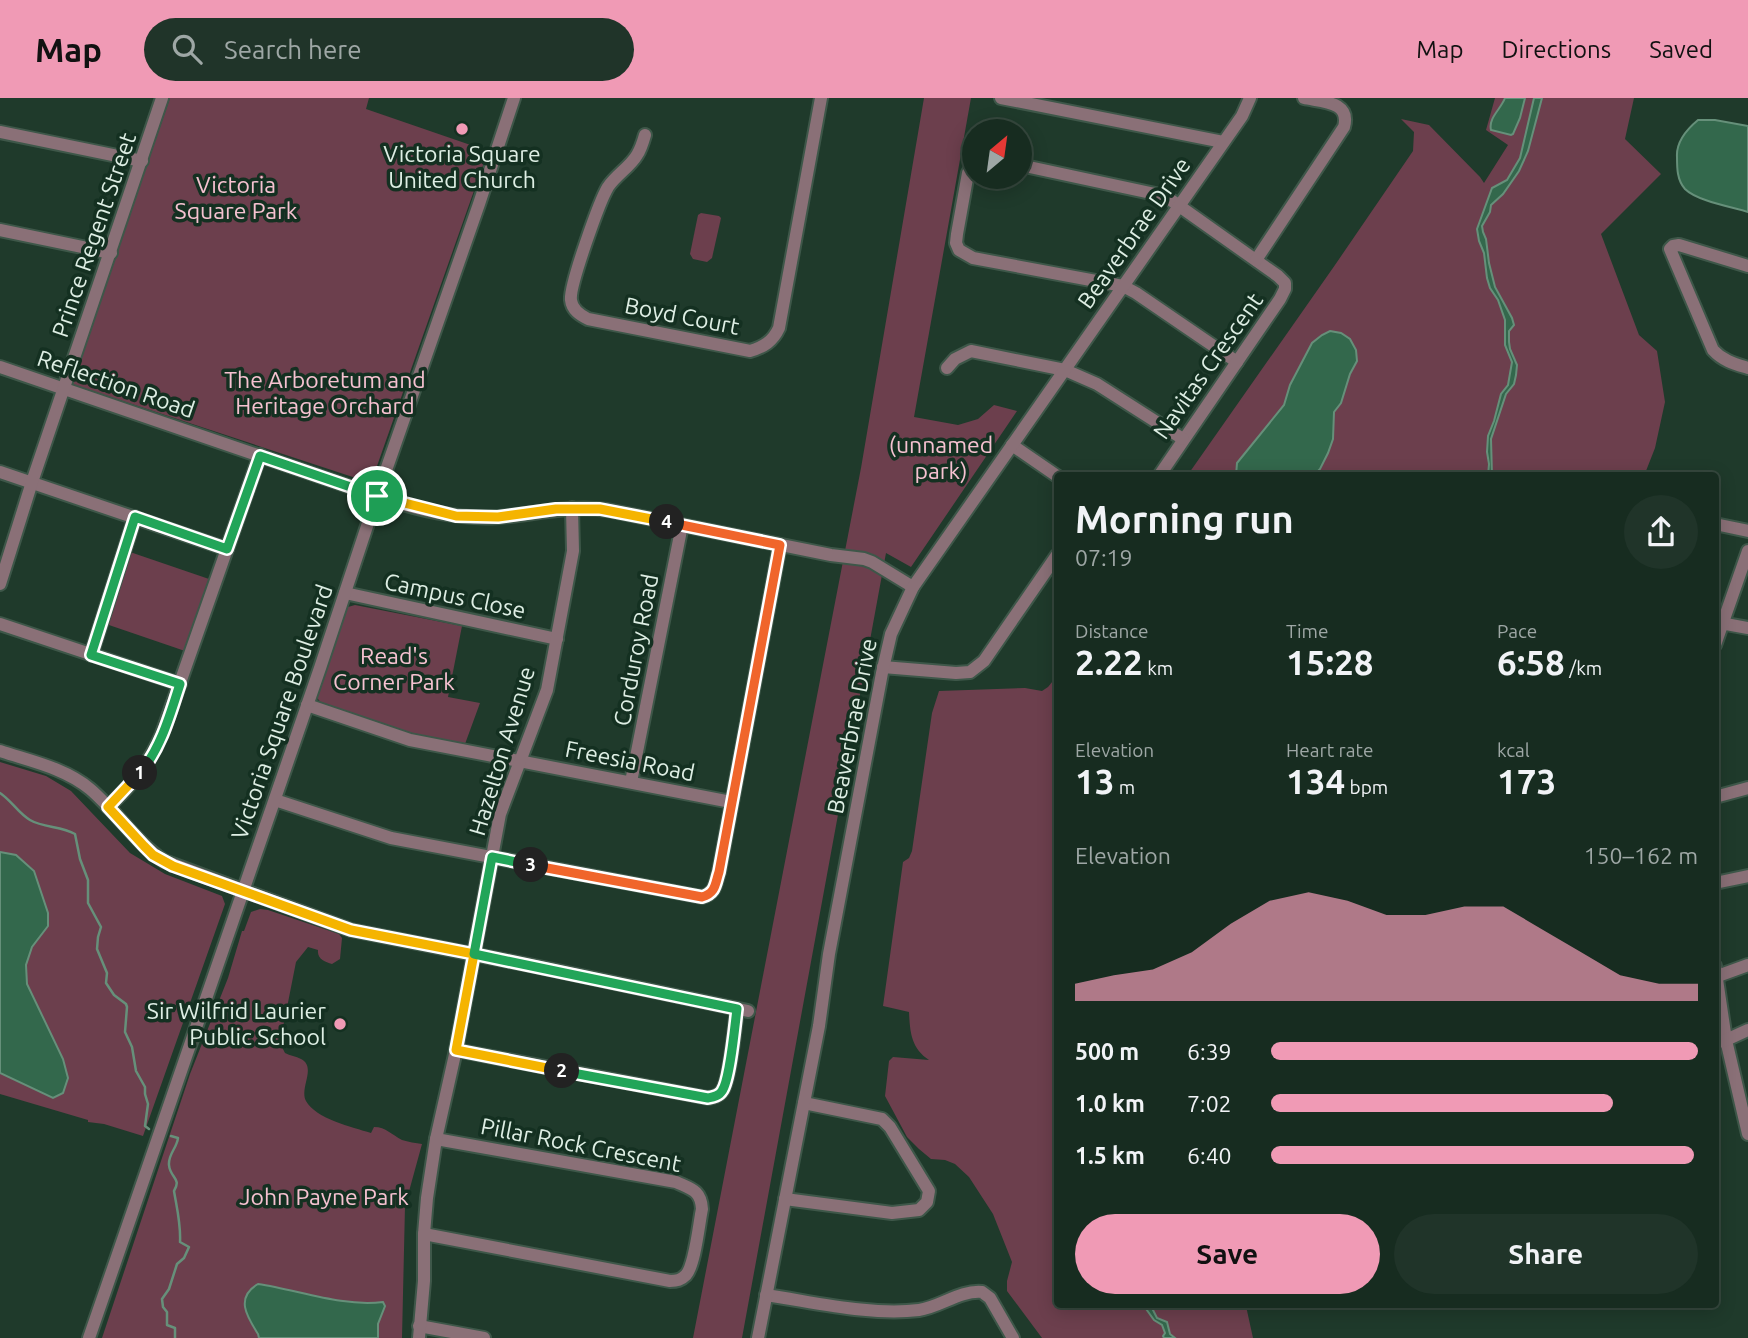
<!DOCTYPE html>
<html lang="en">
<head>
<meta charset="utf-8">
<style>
	:root { --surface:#172c20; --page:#203429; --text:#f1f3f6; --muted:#9ea7a5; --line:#36483e; --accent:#f09ab5 }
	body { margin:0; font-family:Ubuntu,sans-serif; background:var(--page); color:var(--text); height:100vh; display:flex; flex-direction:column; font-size:26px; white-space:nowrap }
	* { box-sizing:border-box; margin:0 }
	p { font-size:23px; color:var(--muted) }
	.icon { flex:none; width:38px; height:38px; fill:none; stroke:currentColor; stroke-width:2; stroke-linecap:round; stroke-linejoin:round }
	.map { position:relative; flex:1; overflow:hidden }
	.sheet { position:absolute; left:1054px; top:374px; width:665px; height:836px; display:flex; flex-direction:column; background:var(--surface); border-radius:7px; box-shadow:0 4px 18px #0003,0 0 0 2px var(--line) }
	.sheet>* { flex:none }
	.needle { width:46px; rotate:29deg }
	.fabs { position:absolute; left:962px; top:21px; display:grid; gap:14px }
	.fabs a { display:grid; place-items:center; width:70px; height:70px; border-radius:50%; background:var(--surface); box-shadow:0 4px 18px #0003,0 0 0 2px var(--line); font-size:35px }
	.pin { position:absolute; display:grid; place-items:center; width:60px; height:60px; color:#fff; margin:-30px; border:4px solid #fff; border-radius:50%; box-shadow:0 2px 7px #0007 }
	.km { position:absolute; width:35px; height:35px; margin:-18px; border-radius:50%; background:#222; color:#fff; font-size:19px; line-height:35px; text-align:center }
	.round { display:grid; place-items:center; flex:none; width:74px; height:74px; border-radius:37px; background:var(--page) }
	.head { display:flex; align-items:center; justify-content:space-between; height:119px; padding:0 21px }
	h1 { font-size:38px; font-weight:700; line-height:52px }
	.metrics { display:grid; grid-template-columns:repeat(3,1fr); gap:10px; height:119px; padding:7px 21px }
	.metrics div { display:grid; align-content:center }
	.metrics b { font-size:35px; font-weight:700 }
	.metrics small { font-size:19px; font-weight:400 }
	.metrics p { font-size:19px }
	.chart { height:196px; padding:14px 21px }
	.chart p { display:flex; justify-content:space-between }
	.chart svg { width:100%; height:126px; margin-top:7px; fill:var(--accent); opacity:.7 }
	.button { display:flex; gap:14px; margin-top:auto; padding:14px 21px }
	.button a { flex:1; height:80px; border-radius:42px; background:var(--accent); color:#111; font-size:28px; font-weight:700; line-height:80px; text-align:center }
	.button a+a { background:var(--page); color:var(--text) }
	ul { padding:0 21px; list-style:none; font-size:23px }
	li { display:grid; grid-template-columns:112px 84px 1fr; align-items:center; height:52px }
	li i { height:18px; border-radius:9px; background:var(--accent) }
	header { display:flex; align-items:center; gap:42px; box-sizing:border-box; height:98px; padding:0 35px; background:var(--accent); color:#111 }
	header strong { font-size:33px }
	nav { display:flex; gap:38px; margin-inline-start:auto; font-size:24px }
	.search { width:490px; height:63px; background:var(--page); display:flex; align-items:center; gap:18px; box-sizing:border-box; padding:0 24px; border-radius:38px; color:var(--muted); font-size:26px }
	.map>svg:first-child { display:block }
</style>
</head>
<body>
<header>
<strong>Map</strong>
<div class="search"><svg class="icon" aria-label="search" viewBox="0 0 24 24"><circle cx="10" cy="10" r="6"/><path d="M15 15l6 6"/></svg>Search here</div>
<nav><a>Map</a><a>Directions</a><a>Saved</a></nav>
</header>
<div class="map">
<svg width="1748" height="1240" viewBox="0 0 1748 1240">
	<rect width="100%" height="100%" fill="#1f3a2b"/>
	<!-- green -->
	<g fill="#6c3f4d">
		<polygon points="170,0 369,0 366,11 488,53 371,385 71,286"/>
		<polygon points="924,0 971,0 914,319 958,327 978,321 994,307 1017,313 911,469 886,455 742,1240 693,1240 861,370"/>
		<polygon points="1495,0 1634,0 1625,41 1661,76 1601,136 1639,237 1657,253 1665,304 1655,350 1644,378 1187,378 1335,167 1413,53 1414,34 1401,21 1429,27 1480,79 1484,85 1508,47 1486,32"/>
		<polygon points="701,115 719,118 721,120 712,160 707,164 693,161 690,156 698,117"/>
		<polygon points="130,454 209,481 185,553 106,526"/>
		<polygon points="355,507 462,528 448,599 480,605 465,646 408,635 322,606 318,601 318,596 345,513 348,509"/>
		<path d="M1057 578V1208H1246L1253 1240H1042L1007 1193V1183L1012 1164 993 1116 969 1079 955 1066 945 1062 931 1061 919 1051 907 1039 885 998 889 963 893 959 929 962C911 950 910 934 909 914L883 908 903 764 909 760 912 753 932 615 939 593 1025 590 1042 593 1048 589Z"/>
		<polygon points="0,664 46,678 71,693 130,755 165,776 222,798 225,806 143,1038 104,1026 88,1024 88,1022 0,996"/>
		<path d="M260 811 268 812 339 836 342 840 340 861 332 866C325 864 317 861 318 852L308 849 296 864 280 945 285 955C290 958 296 958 301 961 317 969 299 990 306 1003 316 1021 352 1029 371 1035L374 1029C386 1029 392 1037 402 1042 408 1044 416 1045 422 1046L405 1108 402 1240H102L190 976 228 880 242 833H244L251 814Z"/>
	</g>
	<!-- water -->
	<g fill="#33684c" stroke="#66907a" stroke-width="2">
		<path d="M1505 0H1525L1520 20 1513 36 1511 37 1491 32C1488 20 1501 11 1505 0Z"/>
		<polygon points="1534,0 1542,0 1528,53 1519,73 1503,96 1491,107 1490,114 1482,128 1483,134 1486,141 1489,165 1495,189 1512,220 1514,227 1509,233 1509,244 1510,251 1517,267 1516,277 1514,286 1506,296 1491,341 1492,378 1488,378 1489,366 1487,354 1488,338 1494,323 1501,296 1508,287 1512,264 1505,247 1505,222 1498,202 1490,190 1487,180 1484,155 1479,143 1477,131 1492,90 1507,82 1520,60"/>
		<path d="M1698 22H1715L1748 28V114C1732 109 1697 103 1685 91 1677 82 1677 70 1677 59 1676 44 1686 32 1698 22Z"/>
		<polygon points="1330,233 1341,235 1350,241 1356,252 1357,263 1350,276 1341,305 1334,314 1333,341 1328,355 1320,371 1313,378 1236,378 1237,365 1284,307 1290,287 1312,245 1322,237"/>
		<polygon points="0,754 16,757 34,773 48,815 48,828 32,849 26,867 27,886 63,961 68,980 63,995 53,1000 0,975"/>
		<path d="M258 1186C299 1192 341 1209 383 1204L385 1208 378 1226V1240H259L258 1236C248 1220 234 1200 258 1186Z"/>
		<polygon points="1144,1208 1151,1208 1157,1220 1167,1224 1170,1236 1175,1240 1164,1240 1163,1238 1165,1235 1162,1227 1154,1222"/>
	</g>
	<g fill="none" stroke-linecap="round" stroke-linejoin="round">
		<!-- stream -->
		<g stroke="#66907a" stroke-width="2.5">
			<path d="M0 695C12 703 18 715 30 722 44 730 61 728 75 736L80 761 88 782V805L101 829 98 839 97 851 107 875 106 885 114 897 126 906 127 909 125 934 132 949 136 973 145 989V996L148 1006 145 1028 149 1031"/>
			<path d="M171 1038 178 1040C177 1050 168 1056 169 1067 170 1080 182 1080 174 1093 177 1111 181 1126 180 1144L189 1149 184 1160 177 1166 169 1191 162 1201 163 1209 167 1214V1227L175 1230V1240"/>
		</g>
		<!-- minor casing -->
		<g stroke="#3e5749" stroke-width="16">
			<g id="minor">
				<polyline points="1001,0 1223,44"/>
				<polyline points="0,34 142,63"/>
				<path d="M645 37C643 44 641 51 637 57 630 69 616 77 608 89 600 102 569 188 571 202 572 212 580 217 588 221L750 253C764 249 773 243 779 230L821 0"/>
				<polyline points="975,63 968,75 957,136 956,145 959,152 973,160 1123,188 1136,195 1237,264"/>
				<polyline points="1020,67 1160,97 1168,100 1278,178 1285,185 1285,191 1280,201 1159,378"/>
				<polyline points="0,132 111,155"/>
				<path d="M1256 162 1344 29C1351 3 1322 4 1304 0"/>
				<path d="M1748 168 1679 147 1673 148 1670 151 1713 252C1723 263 1735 266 1748 270"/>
				<path d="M0 269 377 398C416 411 458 422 499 419 535 416 570 407 607 412L831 457 864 461 872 464 913 489"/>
				<polyline points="947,270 955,261 971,253 1065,272 1097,286 1183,341"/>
				<polyline points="1012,347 1057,378"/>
				<polyline points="0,374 227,451"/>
				<polyline points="1715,426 1748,433"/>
				<polyline points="0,486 32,384 162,0"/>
				<polyline points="345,495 557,541"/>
				<polyline points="1715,524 1748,530"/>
				<polyline points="0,526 180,586"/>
				<polyline points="1715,547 1748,453"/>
				<polyline points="91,557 135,419"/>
				<polyline points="883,569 956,575 970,574 984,563 1057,457"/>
				<polyline points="307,607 410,642 731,704"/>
				<path d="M0 653C30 663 65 670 90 691 116 713 135 744 164 763L351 832 534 868 748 913"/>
				<polyline points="631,684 682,427"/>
				<polyline points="1715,699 1748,690"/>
				<path d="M275 702 391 740 702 799C716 795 715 786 719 774L780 447"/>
				<path d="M108 709C131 688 150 665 162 636L260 357"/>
				<polyline points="1715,785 1748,778"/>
				<polyline points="1715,868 1726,942 1748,1036"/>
				<polyline points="1715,879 1748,867"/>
				<polyline points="1715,945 1726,942 1748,932"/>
				<path d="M456 952 708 1000C713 999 719 998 722 993 730 982 735 927 737 911"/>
				<polyline points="785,1101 892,1115 919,1112 927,1104 929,1093 890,1029 882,1021 804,1005"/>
				<path d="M424 1136 670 1183C677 1183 681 1182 686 1177 695 1167 699 1125 702 1111 701 1092 691 1091 676 1084L436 1041"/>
				<path d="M766 1197C814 1204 871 1218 919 1212 940 1209 960 1192 982 1194L990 1200 1013 1240"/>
				<polyline points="419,1228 484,1240"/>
				<polyline points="89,1240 320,570 377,398 479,106 514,0"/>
				<polyline points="419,1240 424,1183 424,1136 427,1100 436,1041 456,952 500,716 547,592 573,453 572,410"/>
				<polyline points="758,1240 819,928 829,856 882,575 891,536 913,489 1242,18 1250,0"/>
			</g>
		</g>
		<!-- minor -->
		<use href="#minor" stroke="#8a7077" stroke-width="12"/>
	</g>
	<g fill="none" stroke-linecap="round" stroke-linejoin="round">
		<!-- split-1 casing -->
		<g stroke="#fff" stroke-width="14">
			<path id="split-1" d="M140 675C161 650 170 617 180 586L91 557 135 419 227 451 260 358 377 398"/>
		</g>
		<!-- split-2 casing -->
		<g stroke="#fff" stroke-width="14">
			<polyline id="split-2" points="140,675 108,709 144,748 153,757 173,768 351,832 474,856 456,952 562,973"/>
		</g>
		<!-- split-3 casing -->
		<g stroke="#fff" stroke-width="14">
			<path id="split-3" d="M531 767 492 759 474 856 737 911C735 926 730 982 722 993 719 998 713 999 708 1000L562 973"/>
		</g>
		<!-- split-4 casing -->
		<g stroke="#fff" stroke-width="14">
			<path id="split-4" d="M531 767 702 799C716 795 715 786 719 774L780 447 667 424"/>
		</g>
		<!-- split-5 casing -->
		<g stroke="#fff" stroke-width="14">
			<polyline id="split-5" points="377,398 456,418 498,419 556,411 600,411 667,424"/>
		</g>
		<!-- split-1 -->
		<use href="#split-1" stroke="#22a559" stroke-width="9"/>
		<!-- split-2 -->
		<use href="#split-2" stroke="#f5b400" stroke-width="9"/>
		<!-- split-3 -->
		<use href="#split-3" stroke="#22a559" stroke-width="9"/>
		<!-- split-4 -->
		<use href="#split-4" stroke="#f0652b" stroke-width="9"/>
		<!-- split-5 -->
		<use href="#split-5" stroke="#f5b400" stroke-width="9"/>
	</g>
	<!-- markers -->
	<g fill="#f09ab5" stroke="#143021" stroke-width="2.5">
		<circle cx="462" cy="31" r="7"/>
		<circle cx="340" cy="926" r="7"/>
	</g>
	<g text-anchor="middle" stroke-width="7" stroke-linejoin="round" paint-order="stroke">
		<!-- poi labels -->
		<g font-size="23" fill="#deeee4" stroke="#143021">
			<text x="462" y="64">Victoria Square<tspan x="462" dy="26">United Church</tspan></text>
			<text x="326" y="921" text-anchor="end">Sir Wilfrid Laurier<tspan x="326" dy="26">Public School</tspan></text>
		</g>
		<!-- park labels -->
		<g font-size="23" fill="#f6c2d1" stroke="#143021">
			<text x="236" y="95">Victoria<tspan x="236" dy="26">Square Park</tspan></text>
			<text x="325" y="290">The Arboretum and<tspan x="325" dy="26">Heritage Orchard</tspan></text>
			<text x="941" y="355">(unnamed<tspan x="941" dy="26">park)</tspan></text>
			<text x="394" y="566">Read's<tspan x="394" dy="26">Corner Park</tspan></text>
			<text x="324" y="1107">John Payne Park</text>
		</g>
		<!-- street labels -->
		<g font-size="23" fill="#deeee4" stroke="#143021">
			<text transform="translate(1134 135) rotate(-55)" y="8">Beaverbrae Drive</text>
			<text transform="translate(94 137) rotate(-71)" y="8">Prince Regent Street</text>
			<text transform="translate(682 218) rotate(11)" y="8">Boyd Court</text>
			<text transform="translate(1208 268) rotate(-55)" y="8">Navitas Crescent</text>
			<text transform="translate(116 286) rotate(19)" y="8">Reflection Road</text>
			<text transform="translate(455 498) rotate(12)" y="8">Campus Close</text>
			<text transform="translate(636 552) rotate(-79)" y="8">Corduroy Road</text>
			<text transform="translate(282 614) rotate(-71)" y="8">Victoria Square Boulevard</text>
			<text transform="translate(852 628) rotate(-79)" y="8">Beaverbrae Drive</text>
			<text transform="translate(502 653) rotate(-73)" y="8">Hazelton Avenue</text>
			<text transform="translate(630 663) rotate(11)" y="8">Freesia Road</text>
			<text transform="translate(581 1047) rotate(11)" y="8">Pillar Rock Crescent</text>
		</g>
	</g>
</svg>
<div class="fabs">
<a><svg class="needle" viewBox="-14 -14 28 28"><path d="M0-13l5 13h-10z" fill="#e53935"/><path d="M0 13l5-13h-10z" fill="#9ea7a5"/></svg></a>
</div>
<div class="pin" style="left:377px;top:398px;background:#1e9e55"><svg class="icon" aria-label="arrive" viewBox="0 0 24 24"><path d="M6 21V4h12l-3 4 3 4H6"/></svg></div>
<b class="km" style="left:140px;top:675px">1</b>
<b class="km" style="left:562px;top:973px">2</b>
<b class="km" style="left:531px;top:767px">3</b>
<b class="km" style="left:667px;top:424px">4</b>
<section class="sheet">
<div class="head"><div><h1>Morning run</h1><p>07:19</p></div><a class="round"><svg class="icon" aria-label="share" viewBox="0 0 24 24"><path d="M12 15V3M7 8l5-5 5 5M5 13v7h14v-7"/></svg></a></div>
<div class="metrics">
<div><p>Distance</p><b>2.22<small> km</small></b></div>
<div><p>Time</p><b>15:28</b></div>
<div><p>Pace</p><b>6:58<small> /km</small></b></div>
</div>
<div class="metrics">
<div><p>Elevation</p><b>13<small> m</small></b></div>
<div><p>Heart rate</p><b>134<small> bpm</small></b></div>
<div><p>kcal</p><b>173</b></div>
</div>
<div class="chart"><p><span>Elevation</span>150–162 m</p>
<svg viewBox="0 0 160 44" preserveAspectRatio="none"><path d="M0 44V38L10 35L20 33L30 27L40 17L50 9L60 6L70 9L80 14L90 14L100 11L110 11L120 19L130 27L140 35L150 38L160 38V44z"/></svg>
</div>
<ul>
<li><b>500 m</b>6:39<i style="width:100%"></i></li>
<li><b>1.0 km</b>7:02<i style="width:80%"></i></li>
<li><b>1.5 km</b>6:40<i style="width:99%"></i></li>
</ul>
<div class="button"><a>Save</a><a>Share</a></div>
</section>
</div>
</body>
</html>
